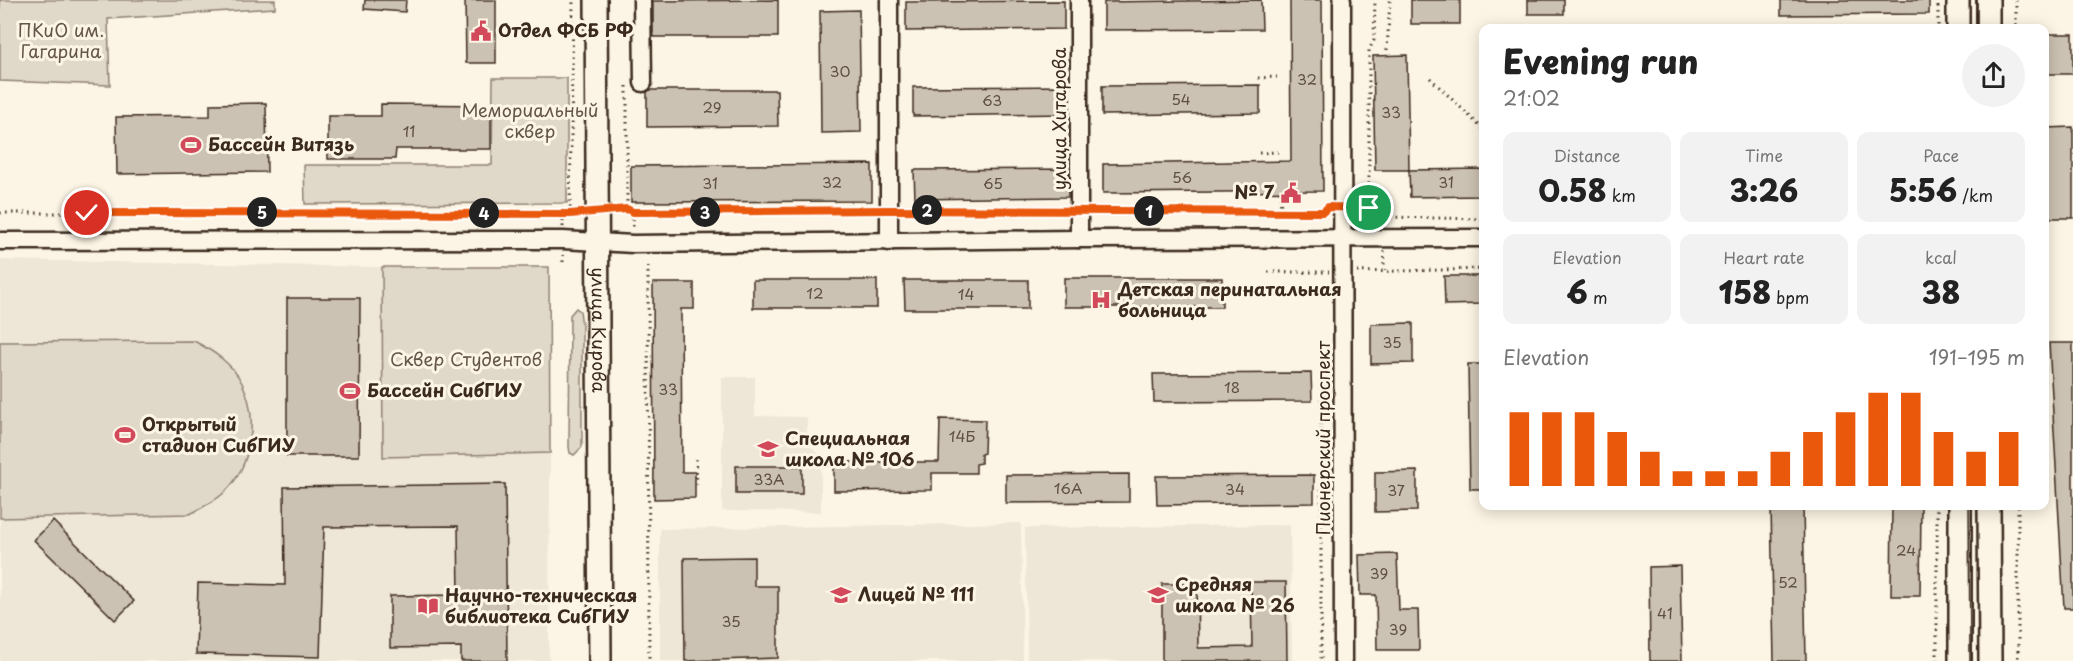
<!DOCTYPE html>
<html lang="en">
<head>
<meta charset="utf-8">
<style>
	:root { --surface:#fff; --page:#f2f2f2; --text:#222; --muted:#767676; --accent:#ea580c }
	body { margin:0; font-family:"Playpen Sans",sans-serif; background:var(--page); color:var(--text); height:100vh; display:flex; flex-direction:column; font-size:22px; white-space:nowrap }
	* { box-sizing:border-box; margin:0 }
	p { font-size:20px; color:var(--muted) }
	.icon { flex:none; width:33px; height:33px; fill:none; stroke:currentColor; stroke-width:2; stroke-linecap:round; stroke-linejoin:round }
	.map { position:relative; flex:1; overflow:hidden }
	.side { position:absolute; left:1479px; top:24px; width:570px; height:486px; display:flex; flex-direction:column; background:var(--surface); border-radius:12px; box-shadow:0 3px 15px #0003 }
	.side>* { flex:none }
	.pin { position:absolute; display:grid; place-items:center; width:51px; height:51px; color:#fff; margin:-26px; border:3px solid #fff; border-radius:50%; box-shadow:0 2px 6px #0007 }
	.km { position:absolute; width:30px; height:30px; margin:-15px; border-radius:50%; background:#222; color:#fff; font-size:16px; line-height:30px; text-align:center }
	.round { display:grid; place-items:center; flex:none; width:63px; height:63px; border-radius:32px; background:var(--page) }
	.summary { display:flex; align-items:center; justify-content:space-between; height:102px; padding:0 24px }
	h1 { font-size:33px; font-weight:800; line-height:45px }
	.metrics { display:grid; grid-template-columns:repeat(3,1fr); gap:9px; height:102px; padding:6px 24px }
	.metrics div { display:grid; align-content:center; border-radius:12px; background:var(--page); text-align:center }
	.metrics b { font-size:30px; font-weight:800 }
	.metrics small { font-size:16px; font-weight:400 }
	.metrics p { font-size:16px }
	.chart { height:168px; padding:12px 24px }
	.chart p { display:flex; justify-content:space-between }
	.chart svg { width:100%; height:108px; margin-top:6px; stroke:var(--accent); stroke-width:6 }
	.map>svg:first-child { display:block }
</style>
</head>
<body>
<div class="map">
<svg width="2073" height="661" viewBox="0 0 2073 661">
	<rect width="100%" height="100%" fill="#fcf5e5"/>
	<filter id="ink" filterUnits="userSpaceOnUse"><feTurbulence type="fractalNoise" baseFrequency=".0167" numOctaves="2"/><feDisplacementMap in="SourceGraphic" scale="12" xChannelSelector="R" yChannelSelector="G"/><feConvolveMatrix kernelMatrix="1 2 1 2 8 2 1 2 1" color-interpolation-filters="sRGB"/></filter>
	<g filter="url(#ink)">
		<!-- built -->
		<g fill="#eee6d6">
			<polygon points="0,260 382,267 383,457 550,453 549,661 0,661"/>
			<polygon points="722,377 755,377 755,416 807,417 807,444 821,455 821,512 722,511"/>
			<polygon points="1021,523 1023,661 660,661 660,529"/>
			<polygon points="1290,525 1292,661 1027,661 1025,528"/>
		</g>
		<!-- green -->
		<g fill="#e0d8c8" stroke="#8e8173" stroke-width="1.5">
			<polygon points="0,0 275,0 275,8 108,19 110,85 0,81"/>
			<polygon points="493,78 567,78 567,203 305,204 304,165 492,165"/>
			<polygon points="382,267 549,267 550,453 383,457"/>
			<polygon points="576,308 580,311 582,325 582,447 574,455 570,453 569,447 570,315"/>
			<path d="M194 341C213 351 232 363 242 383 259 417 252 465 225 492 214 502 202 508 190 514L0 518V342Z"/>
		</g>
		<!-- building -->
		<g fill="#ccc2b3" stroke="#3b2a1e" stroke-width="1.5">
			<polygon points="365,0 406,0 405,12 364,9"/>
			<polygon points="465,0 496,0 496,63 466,63"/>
			<polygon points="778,0 778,37 653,37 653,1"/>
			<polygon points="1261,0 1262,29 1104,30 1104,2"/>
			<polygon points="1290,0 1322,0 1323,191 1103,193 1103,164 1291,161"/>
			<rect x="1411" y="0" width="49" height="24"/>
			<rect x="1528" y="0" width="36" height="14"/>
			<polygon points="1781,0 1929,0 1929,14 1781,15"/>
			<polygon points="1064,1 1064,29 906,31 906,2"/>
			<polygon points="859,10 861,132 821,133 820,11"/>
			<rect x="2044" y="34" width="29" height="40"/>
			<polygon points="1407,55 1409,170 1375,170 1373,56"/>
			<polygon points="1260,85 1260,113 1102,115 1102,86"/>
			<polygon points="1068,86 1068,114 913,116 913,87"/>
			<polygon points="650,90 777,90 778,126 647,127 647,92"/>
			<polygon points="266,103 267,172 117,174 116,117 210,116 210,104"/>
			<polygon points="381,104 491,105 491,149 396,149 395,159 328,159 328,116 381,116"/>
			<polygon points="2073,127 2073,218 2047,218 2045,128"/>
			<polygon points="872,164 872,201 631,202 631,166"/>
			<polygon points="1068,169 1068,197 915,199 914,170"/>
			<polygon points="1484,169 1484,196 1410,197 1409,170"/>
			<polygon points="1444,276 1484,276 1484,304 1445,305"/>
			<rect x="1064" y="278" width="158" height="29"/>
			<rect x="753" y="280" width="124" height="28"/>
			<polygon points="904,280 1028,280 1028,309 905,309"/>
			<polygon points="653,283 694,283 694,309 681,309 682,472 695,472 695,498 654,499"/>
			<polygon points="287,298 360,298 359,456 287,456"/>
			<polygon points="1413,323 1413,363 1371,364 1371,324"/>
			<polygon points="2049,343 2073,343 2073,608 2064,608"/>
			<polygon points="1468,364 1484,364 1484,489 1470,489"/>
			<polygon points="1311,373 1312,401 1154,402 1153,374"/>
			<polygon points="940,419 985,420 984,453 981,454 981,463 976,464 976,473 932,473 932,490 834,491 834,462 939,462"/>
			<rect x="736" y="466" width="66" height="28"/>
			<polygon points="1417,471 1417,511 1375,512 1375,472"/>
			<polygon points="1129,474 1129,502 1006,503 1006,475"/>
			<polygon points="1314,475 1314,503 1157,505 1156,476"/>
			<polygon points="505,484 507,661 461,661 461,647 390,648 390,596 459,595 458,526 324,527 320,657 196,654 198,583 285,585 284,487"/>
			<polygon points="1771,506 1803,506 1806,661 1774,661"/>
			<polygon points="1892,506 1921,506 1920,596 1891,596"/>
			<polygon points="53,521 134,601 115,620 34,540"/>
			<polygon points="1397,554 1399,610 1418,610 1419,650 1377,650 1376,595 1360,595 1359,555"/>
			<polygon points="754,557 754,586 778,586 778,658 685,661 684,558"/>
			<polygon points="1680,566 1682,661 1650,661 1649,567"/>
			<polygon points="1251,582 1286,582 1287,661 1162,661 1162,584 1197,584 1198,648 1252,647"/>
		</g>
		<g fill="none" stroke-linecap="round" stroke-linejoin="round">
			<!-- minor casing -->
			<g stroke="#3b2a1e" stroke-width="21">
				<g id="minor">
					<polyline points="642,0 643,83"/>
					<polyline points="889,0 889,242"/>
					<polyline points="1079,0 1079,239"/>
					<polyline points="1342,0 1343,661"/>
					<polyline points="0,241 563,240 633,244 1079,239 1484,238"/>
				</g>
			</g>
			<!-- major casing -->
			<g stroke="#3b2a1e" stroke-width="26">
				<g id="major">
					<path id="s1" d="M596 0 600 661"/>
					<polyline points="1958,0 1958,28"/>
					<polyline points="1988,28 1988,0"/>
					<polyline points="1960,506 1960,661"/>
					<polyline points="1989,506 1990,661"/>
				</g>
			</g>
			<!-- path -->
			<g stroke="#3b2a1e" stroke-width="3" stroke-dasharray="1.5 4.5" stroke-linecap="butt">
				<polyline points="1938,0 1938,28"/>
				<polyline points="2016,0 2016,28"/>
				<polyline points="1387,50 1390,0"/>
				<polyline points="1258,78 1277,77"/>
				<polyline points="1430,78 1484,130"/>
				<polyline points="627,86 627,208"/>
				<polyline points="1259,153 1278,152"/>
				<polyline points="1280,191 1281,211"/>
				<polyline points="1357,208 1369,208 1385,217 1484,219"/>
				<polyline points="1369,208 1369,50 1374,40 1375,0"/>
				<polyline points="614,210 627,209 633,212 876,210"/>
				<polyline points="903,210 1065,211"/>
				<polyline points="1092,211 1323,212 1327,208"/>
				<polyline points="0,213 580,213"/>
				<polyline points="633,213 633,230"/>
				<polyline points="570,214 573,0"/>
				<polyline points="563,227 563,214"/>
				<polyline points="1384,251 1384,270"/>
				<polyline points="563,262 563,255"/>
				<polyline points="648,266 649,661"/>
				<polyline points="1268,272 1329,272"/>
				<polyline points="1357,272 1484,269"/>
				<polyline points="1321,381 1321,661"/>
				<polyline points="696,459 697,488"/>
				<polyline points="2018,506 2018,661"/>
				<polyline points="1937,661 1937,506"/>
			</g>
			<!-- minor -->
			<use href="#minor" stroke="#fcf5e5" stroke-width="16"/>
			<!-- major -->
			<use href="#major" stroke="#fcf5e5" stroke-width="21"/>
			<!-- tram -->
			<g stroke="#3b2a1e" stroke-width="1.5">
				<polyline points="1977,28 1977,0"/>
				<polyline points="1969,506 1970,661"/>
			</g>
		</g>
	</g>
	<g fill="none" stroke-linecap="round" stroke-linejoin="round" filter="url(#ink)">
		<!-- route casing -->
		<g stroke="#fff" stroke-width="12">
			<polyline id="route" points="87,213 570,214 627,209 633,212 889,210 1323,212 1328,207 1369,208"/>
		</g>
		<!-- route -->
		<use href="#route" stroke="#ea580c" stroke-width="8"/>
	</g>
	<!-- icons -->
	<defs>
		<g id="civic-bare" transform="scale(1.62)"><path d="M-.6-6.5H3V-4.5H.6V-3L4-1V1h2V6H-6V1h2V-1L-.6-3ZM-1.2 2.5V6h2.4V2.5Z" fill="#d1495b" stroke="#fcf5e5" stroke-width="2.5" paint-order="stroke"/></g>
		<g id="stadium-bare" transform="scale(1.62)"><path d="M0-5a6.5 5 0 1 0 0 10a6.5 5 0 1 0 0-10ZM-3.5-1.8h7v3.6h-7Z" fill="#d1495b" stroke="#fcf5e5" stroke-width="2.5" paint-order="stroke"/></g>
		<g id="hospital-bare" transform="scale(1.62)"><path d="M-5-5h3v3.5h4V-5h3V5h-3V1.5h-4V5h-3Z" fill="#d1495b" stroke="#fcf5e5" stroke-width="2.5" paint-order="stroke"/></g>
		<g id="school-bare" transform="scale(1.62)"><path d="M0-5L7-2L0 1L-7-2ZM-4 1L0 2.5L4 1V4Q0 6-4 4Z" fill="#d1495b" stroke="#fcf5e5" stroke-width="2.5" paint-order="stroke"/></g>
		<g id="library-bare" transform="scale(1.62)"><path d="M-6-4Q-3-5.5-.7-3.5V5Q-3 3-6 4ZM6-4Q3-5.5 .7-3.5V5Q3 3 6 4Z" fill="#d1495b" stroke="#fcf5e5" stroke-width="2.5" paint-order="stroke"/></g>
	</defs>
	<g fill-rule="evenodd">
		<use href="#civic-bare" x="481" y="31"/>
		<use href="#stadium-bare" x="191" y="145"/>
		<use href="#civic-bare" x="1291" y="193"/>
		<use href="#hospital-bare" x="1101" y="300"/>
		<use href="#stadium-bare" x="350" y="391"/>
		<use href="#stadium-bare" x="125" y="435"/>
		<use href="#school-bare" x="768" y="449"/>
		<use href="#school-bare" x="841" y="595"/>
		<use href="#school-bare" x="1158" y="595"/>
		<use href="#library-bare" x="428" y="606"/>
	</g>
	<g text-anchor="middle" stroke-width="6" stroke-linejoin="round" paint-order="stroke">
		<!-- number labels -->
		<g font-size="15" fill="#5f5043">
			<text x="840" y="77">30</text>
			<text x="1307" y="85">32</text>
			<text x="1181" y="105">54</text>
			<text x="992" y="106">63</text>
			<text x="712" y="113">29</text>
			<text x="1391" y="118">33</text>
			<text x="409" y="137">11</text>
			<text x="1182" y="183">56</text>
			<text x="832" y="188">32</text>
			<text x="1446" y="188">31</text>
			<text x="710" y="189">31</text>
			<text x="993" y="189">65</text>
			<text x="815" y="299">12</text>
			<text x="966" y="300">14</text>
			<text x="1392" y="348">35</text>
			<text x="1232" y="393">18</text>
			<text x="668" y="395">33</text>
			<text x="962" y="442">14Б</text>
			<text x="769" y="485">33А</text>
			<text x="1068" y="494">16А</text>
			<text x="1235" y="495">34</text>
			<text x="1396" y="496">37</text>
			<text x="1906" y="556">24</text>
			<text x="1379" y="579">39</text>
			<text x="1788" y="588">52</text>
			<text x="1665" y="619">41</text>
			<text x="731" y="627">35</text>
			<text x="1398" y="635">39</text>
		</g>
		<!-- park labels -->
		<g font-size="18" fill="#645648" stroke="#fcf5e5">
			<text x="61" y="37">ПКиО им.<tspan x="61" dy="21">Гагарина</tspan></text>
			<text x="530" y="117">Мемориальный<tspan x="530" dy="21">сквер</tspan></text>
			<text x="466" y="366">Сквер Студентов</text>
		</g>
		<!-- poi labels -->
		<g font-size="18" font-weight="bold" fill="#3b2a1e" stroke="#fcf5e5" text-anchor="start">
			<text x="498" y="37">Отдел ФСБ РФ</text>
			<text x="208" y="151">Бассейн Витязь</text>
			<text x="1274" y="199" text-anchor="end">№ 7</text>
			<text x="1118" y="296">Детская перинатальная<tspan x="1118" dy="21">больница</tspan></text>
			<text x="367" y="397">Бассейн СибГИУ</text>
			<text x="142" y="431">Открытый<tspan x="142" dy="21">стадион СибГИУ</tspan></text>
			<text x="785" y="445">Специальная<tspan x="785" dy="21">школа № 106</tspan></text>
			<text x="1175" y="591">Средняя<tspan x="1175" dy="21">школа № 26</tspan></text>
			<text x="858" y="601">Лицей № 111</text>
			<text x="445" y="602">Научно-техническая<tspan x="445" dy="21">библиотека СибГИУ</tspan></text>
		</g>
		<!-- street labels -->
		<g font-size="18" fill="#3b2a1e" stroke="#fcf5e5">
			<text transform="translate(1060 119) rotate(-90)" y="6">улица Хитарова</text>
			<text dy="6" stroke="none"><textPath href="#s1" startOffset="330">улица Кирова</textPath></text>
			<text transform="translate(1324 438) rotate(-90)" y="6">Пионерский проспект</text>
		</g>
	</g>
</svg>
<div class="pin" style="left:1369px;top:208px;background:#1e9e55"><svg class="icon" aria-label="arrive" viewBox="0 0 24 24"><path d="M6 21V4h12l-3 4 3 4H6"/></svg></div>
<div class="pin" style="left:87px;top:213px;background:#d93025"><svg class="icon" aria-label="check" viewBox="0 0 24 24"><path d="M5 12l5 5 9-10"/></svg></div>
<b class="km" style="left:1149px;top:211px">1</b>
<b class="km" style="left:927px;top:210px">2</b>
<b class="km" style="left:705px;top:212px">3</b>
<b class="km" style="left:484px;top:213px">4</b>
<b class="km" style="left:262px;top:212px">5</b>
<section class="side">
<div class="summary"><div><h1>Evening run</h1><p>21:02</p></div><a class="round"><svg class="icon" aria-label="share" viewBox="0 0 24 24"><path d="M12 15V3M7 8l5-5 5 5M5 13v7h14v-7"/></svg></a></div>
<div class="metrics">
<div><p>Distance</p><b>0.58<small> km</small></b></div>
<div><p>Time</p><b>3:26</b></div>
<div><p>Pace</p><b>5:56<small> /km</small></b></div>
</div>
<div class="metrics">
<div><p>Elevation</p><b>6<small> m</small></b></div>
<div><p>Heart rate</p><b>158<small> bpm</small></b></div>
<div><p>kcal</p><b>38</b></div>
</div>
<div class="chart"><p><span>Elevation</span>191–195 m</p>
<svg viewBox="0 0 160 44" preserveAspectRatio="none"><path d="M5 44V14M15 44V14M25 44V14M35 44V22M45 44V30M55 44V38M65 44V38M75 44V38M85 44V30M95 44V22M105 44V14M115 44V6M125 44V6M135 44V22M145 44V30M155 44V22"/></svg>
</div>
</section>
</div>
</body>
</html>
